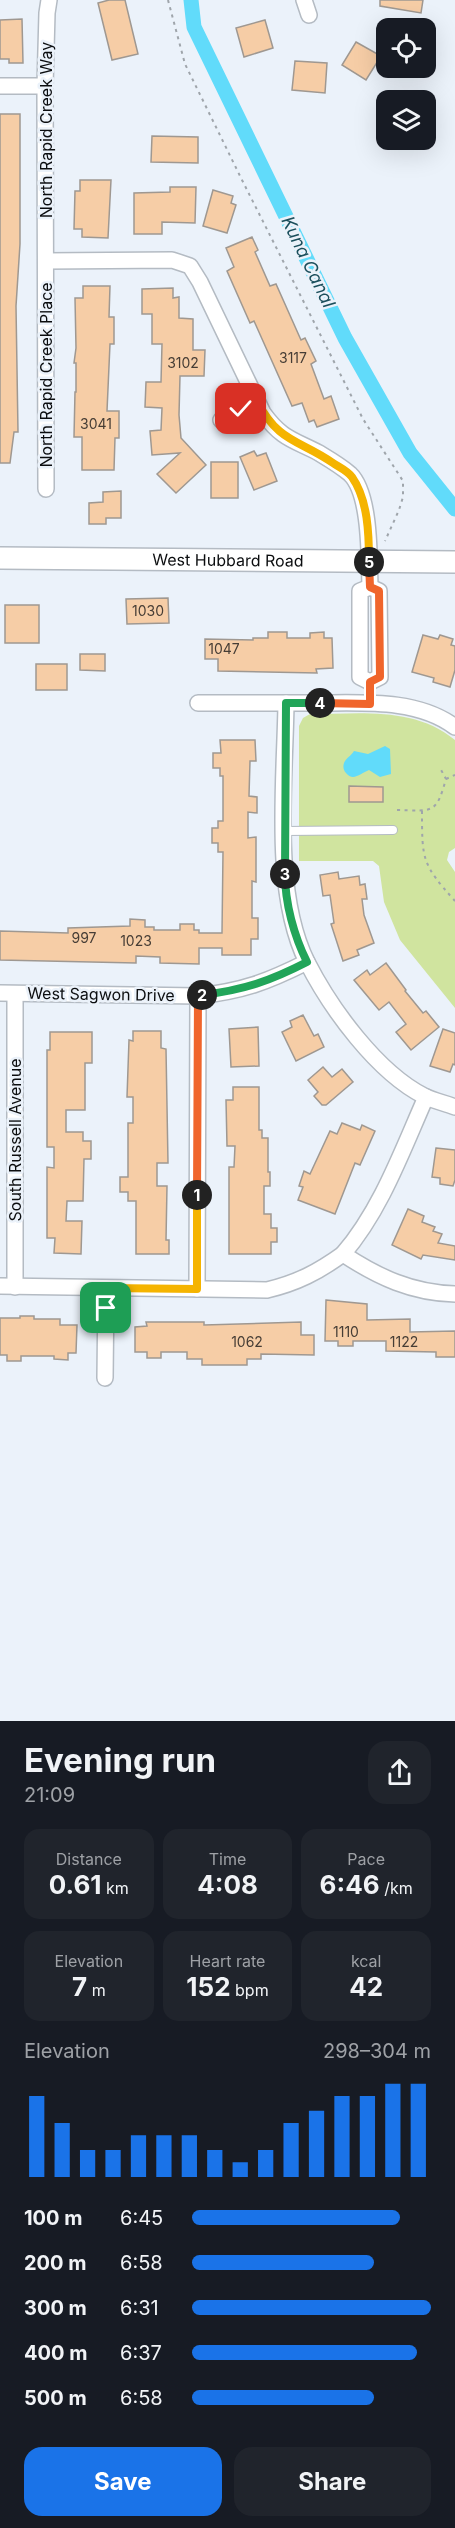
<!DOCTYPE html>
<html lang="en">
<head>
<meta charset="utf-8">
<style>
	:root { --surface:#171b24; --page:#20242c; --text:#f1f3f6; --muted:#9ea1a6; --accent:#1a73e8 }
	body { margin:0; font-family:Inter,sans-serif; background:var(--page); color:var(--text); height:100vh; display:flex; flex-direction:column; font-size:22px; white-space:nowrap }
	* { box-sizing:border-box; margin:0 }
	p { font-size:20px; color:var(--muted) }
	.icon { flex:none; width:33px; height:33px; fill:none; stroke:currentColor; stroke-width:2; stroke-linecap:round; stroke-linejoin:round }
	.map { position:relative; height:1721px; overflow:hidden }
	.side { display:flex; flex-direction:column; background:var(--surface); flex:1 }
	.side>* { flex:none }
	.controls { position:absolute; left:376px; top:18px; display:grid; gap:12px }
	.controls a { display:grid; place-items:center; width:60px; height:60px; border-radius:12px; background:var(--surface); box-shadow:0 6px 24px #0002; font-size:30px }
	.pin { position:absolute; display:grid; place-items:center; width:51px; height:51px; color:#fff; margin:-26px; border-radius:12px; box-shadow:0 3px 9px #0006 }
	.km { position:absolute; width:30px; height:30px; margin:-15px; border-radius:50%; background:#222; color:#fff; font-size:16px; line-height:30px; text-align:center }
	.round { display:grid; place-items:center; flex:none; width:63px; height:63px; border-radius:18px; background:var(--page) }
	.summary { display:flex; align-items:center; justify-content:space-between; height:102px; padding:0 24px }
	h1 { font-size:33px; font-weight:700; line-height:45px }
	.stats { display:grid; grid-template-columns:repeat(3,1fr); gap:9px; height:102px; padding:6px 24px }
	.stats div { display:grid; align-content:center; border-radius:15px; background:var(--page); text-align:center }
	.stats b { font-size:26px; font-weight:700 }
	.stats small { font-size:16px; font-weight:400 }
	.stats p { font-size:16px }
	.chart { height:168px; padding:12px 24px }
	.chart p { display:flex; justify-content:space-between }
	.chart svg { width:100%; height:108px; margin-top:6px; stroke:var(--accent); stroke-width:6 }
	.cta { display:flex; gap:12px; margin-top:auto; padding:12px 24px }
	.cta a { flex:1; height:69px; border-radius:18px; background:var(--accent); color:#fff; font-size:24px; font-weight:700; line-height:69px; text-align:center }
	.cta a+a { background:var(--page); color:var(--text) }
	ul { padding:0 24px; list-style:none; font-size:20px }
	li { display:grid; grid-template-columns:96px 72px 1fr; align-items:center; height:45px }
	li i { height:15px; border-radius:8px; background:var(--accent) }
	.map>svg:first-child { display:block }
</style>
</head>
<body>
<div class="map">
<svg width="455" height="1721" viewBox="0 0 455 1721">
	<rect width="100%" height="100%" fill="#ebf2fa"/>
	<!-- green -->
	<path fill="#d0e49f" d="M310 714C359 714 414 706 455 740V848L449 852 447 860 455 872V1008L400 940 384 902 379 866 373 861H299V726L303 718Z"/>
	<!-- water -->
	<path fill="#61dbfa" d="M385 746 390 749 391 774 380 777 369 770C361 773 353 782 346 773 343 770 343 766 344 763 346 758 351 756 354 751L368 754Z"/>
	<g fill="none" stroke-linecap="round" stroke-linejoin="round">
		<!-- canal -->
		<polyline stroke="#61dbfa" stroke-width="15" points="191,0 194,27 345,338 410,453 455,509"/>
	</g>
	<!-- building -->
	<g fill="#f6cda6" stroke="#9f9891" stroke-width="1.5">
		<polygon points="109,0 125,0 138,54 112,60 98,3"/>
		<polygon points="380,0 423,0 421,13 380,6"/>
		<polygon points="22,19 23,63 9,63 9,59 0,59 0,20"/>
		<polygon points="265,20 273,48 244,57 236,28"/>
		<polygon points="356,42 381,56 366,80 342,65"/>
		<polygon points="295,61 327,63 325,93 292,90"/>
		<polygon points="0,114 20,114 20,244 16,306 18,432 14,432 10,463 0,463"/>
		<polygon points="152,136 198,137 198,163 151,162"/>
		<polygon points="80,180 111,180 108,238 82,237 82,229 74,229 75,191 80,191"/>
		<polygon points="170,187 196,187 195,223 162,222 162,234 134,234 134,193 170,192"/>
		<polygon points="213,190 233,196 231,203 236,205 227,233 203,226"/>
		<polygon points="252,237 258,250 255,252 270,286 276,284 301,340 305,338 316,361 311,364 324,399 331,396 339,419 317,427 314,420 309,422 302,403 292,406 254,321 250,323 227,271 234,267 226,248"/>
		<polygon points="83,286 110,286 109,317 114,317 114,344 110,344 107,411 119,411 119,438 115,438 114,470 82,470 82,437 74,437 75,392 76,392 76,363 74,363 76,348 75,298 83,298"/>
		<polygon points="173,288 173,298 179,297 179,318 193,319 193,350 205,350 204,376 180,376 179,415 181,438 206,465 176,493 157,474 180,453 152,455 150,431 161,430 162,408 145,407 146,382 161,382 162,344 152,344 152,314 142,314 142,289"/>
		<polygon points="254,451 257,456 266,453 277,481 254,490 240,457"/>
		<rect x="211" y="462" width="27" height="36"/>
		<polygon points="121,491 121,518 106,518 106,524 89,524 89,503 103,502 103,492"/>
		<polygon points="168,598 169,623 127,624 126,599"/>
		<rect x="5" y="605" width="34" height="38"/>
		<polygon points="268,632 287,632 287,638 310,638 310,633 324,632 324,638 332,638 333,668 316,669 317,673 218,671 218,659 205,659 205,639 253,640 253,638 268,638"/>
		<polygon points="423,635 438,639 440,635 453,639 451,645 455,646 455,670 450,687 433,682 434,678 412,672"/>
		<polygon points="80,654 105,654 105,671 80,670"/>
		<rect x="36" y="664" width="31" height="26"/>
		<polygon points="220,740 255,740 256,761 250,761 249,796 257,797 257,813 248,812 248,838 256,837 256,882 252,881 252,918 258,918 258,939 251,939 251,955 222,955 222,948 199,948 199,964 160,963 160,957 136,956 136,963 0,960 0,931 68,933 68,928 130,926 130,919 145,920 145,927 154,927 154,930 180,930 180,924 194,924 194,930 199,930 199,933 222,933 223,852 218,852 218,843 212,843 212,828 218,828 218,821 223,821 223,776 220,776 220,768 213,768 213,753 221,753"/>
		<polygon points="349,786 383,787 383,802 349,802"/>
		<polygon points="338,872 339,879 359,876 360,885 365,884 367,899 362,899 364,915 374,943 357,950 359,955 343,961 331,924 334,923 330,895 323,896 320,875"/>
		<polygon points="386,963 406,990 405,991 423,1013 426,1011 439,1027 411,1050 396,1032 406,1024 389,1002 379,1010 354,980 367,970 370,975"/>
		<polygon points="303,1015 314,1036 318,1034 324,1047 296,1061 282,1032 292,1027 290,1021"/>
		<polygon points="258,1027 259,1066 231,1067 229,1029"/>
		<polygon points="443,1029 455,1033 455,1065 453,1064 450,1072 430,1066"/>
		<polygon points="133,1031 161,1031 161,1048 166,1049 168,1163 157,1163 157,1186 167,1186 166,1240 169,1240 169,1254 136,1254 136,1201 128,1201 128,1192 120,1192 120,1177 128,1177 128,1123 133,1123 133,1097 127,1097 129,1040 133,1041"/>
		<polygon points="50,1032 92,1032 92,1063 85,1063 85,1110 66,1110 66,1132 83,1132 83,1141 91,1141 91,1159 84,1159 83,1201 67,1201 66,1221 82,1221 81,1254 54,1253 55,1238 47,1238 47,1167 54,1168 54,1147 47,1147 47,1050 50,1050"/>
		<polygon points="323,1067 332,1077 342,1069 353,1082 326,1105 322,1105 314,1096 318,1092 308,1080"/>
		<polygon points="233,1087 259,1087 259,1130 262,1130 262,1138 268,1138 268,1172 270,1172 270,1186 264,1186 264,1214 271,1214 271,1228 277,1228 277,1242 271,1242 271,1254 229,1254 229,1167 234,1167 235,1146 227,1146 226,1100 233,1100"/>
		<polygon points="342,1123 360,1130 362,1125 375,1131 360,1165 355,1163 335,1214 298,1200 303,1187 299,1186 304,1171 310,1174 330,1131 337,1134"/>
		<polygon points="436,1148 455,1150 455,1180 453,1186 440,1184 440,1178 432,1177"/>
		<polygon points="408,1209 424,1216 422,1222 435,1227 433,1231 442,1234 438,1243 455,1246 455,1260 423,1255 421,1259 392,1245"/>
		<polygon points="326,1300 367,1304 367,1320 410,1319 410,1332 455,1331 455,1357 436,1357 436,1352 386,1351 386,1341 353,1341 353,1346 338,1346 338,1341 325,1341"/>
		<polygon points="20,1316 34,1316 34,1319 60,1319 60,1325 77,1325 76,1353 68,1353 68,1360 54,1359 54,1356 21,1356 21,1361 7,1361 7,1355 0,1355 0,1318 20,1318"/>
		<polygon points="146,1322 204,1322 204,1325 301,1322 301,1335 314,1335 314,1355 261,1354 261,1359 247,1359 247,1365 202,1365 202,1359 187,1359 187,1352 161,1352 161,1358 147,1358 147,1352 135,1352 135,1327 147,1326"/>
	</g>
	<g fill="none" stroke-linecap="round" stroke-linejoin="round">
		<!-- lane casing -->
		<g stroke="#b4bbc3" stroke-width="10">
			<polyline id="lane" points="285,831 393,830"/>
		</g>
		<!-- street casing -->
		<g stroke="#b4bbc3" stroke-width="18">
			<g id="street">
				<polyline points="304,0 309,15"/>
				<polyline points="0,86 45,86"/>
				<path d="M46 261 172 260 190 266 200 282 263 413C282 439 292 439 319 453 329 459 341 466 350 474 371 494 369 559 370 587"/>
				<polyline points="221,420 257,401"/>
				<polyline points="46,489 45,86 47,13 49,0"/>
				<polygon points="370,587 379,591 380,677 370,682 360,677 360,591"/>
				<path d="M198 703C233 703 269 703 304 703 353 704 414 696 455 727"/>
				<path d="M286 703C285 782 272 892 307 962"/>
				<path d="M0 993 198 996C243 991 267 982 307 962 331 1009 377 1072 424 1096 434 1101 445 1103 455 1107"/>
				<path d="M343 1254C381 1210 402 1151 426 1097"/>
				<path d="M0 1286 267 1290C297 1283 318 1272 343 1254 378 1277 412 1293 455 1294"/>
				<polyline points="15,1287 15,994"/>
				<polyline points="197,1289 198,996"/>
				<polyline points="105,1378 106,1288"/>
			</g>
		</g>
		<!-- secondary casing -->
		<g stroke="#b4bbc3" stroke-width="24">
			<g id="secondary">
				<path id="s1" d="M0 558 455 562"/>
			</g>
		</g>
		<!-- path -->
		<g stroke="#9fa5ab" stroke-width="2" stroke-dasharray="3 4.5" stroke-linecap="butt">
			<polyline points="168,0 185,64 242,180 363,419 403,481 403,497 399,510 385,541"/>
			<polyline points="446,779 455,775"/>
			<path d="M397 810C434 811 436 814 446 779L440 768"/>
			<path d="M422 811C422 860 422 864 455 901"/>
		</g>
		<!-- lane -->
		<use href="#lane" stroke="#fff" stroke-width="8"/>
		<!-- street -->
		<use href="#street" stroke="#fff" stroke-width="15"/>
		<!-- secondary -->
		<use href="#secondary" stroke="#fff" stroke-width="21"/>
	</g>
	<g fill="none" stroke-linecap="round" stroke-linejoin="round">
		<!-- split-1 casing -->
		<g stroke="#fff" stroke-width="12">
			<polyline id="split-1" points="106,1308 106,1288 197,1289 197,1195"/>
		</g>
		<!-- split-2 casing -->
		<g stroke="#fff" stroke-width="12">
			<polyline id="split-2" points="197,1195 198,996 202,995"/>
		</g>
		<!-- split-3 casing -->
		<g stroke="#fff" stroke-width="12">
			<path id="split-3" d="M202 995C244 990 270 981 307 962 294 936 285 903 285 874"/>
		</g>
		<!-- split-4 casing -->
		<g stroke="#fff" stroke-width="12">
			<polyline id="split-4" points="285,874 286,703 320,703"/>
		</g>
		<!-- split-5 casing -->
		<g stroke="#fff" stroke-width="12">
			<polyline id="split-5" points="320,703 370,704 370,682 380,677 379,591 370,587 369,562"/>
		</g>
		<!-- split-6 casing -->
		<g stroke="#fff" stroke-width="12">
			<path id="split-6" d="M241 409 257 401C279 443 298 439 333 463 339 467 348 471 352 477 368 500 369 534 369 562"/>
		</g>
		<!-- split-1 -->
		<use href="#split-1" stroke="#f5b400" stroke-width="8"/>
		<!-- split-2 -->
		<use href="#split-2" stroke="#f0652b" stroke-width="8"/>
		<!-- split-3 -->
		<use href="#split-3" stroke="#22a559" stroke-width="8"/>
		<!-- split-4 -->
		<use href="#split-4" stroke="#22a559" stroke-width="8"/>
		<!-- split-5 -->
		<use href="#split-5" stroke="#f0652b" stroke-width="8"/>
		<!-- split-6 -->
		<use href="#split-6" stroke="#f5b400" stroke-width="8"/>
	</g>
	<g text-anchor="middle" stroke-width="5" stroke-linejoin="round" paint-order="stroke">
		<!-- number labels -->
		<g font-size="14" fill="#463d35">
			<text x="293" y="363">3117</text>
			<text x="183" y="368">3102</text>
			<text x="96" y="429">3041</text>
			<text x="148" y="616">1030</text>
			<text x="224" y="654">1047</text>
			<text x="84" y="943">997</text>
			<text x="136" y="946">1023</text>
			<text x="346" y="1337">1110</text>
			<text x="247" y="1347">1062</text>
			<text x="404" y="1347">1122</text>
		</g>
		<!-- street labels -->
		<g font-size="16" fill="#0b0d0f" stroke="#ebf2fa">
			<text transform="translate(46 130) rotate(-90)" y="6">North Rapid Creek Way</text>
			<text transform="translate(46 375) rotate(-90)" y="6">North Rapid Creek Place</text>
			<text dy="6" stroke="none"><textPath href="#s1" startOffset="228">West Hubbard Road</textPath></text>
			<text transform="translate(101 994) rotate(1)" y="6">West Sagwon Drive</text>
			<text transform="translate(15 1140) rotate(-90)" y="6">South Russell Avenue</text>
		</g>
		<!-- water labels -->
		<g font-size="18" font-style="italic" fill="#1b4f5c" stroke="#ebf2fa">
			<text transform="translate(308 262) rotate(64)" y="6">Kuna Canal</text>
		</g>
	</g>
</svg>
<div class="controls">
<a><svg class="icon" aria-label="locate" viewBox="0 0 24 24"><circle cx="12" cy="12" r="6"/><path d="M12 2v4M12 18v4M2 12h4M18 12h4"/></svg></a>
<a><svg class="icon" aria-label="layers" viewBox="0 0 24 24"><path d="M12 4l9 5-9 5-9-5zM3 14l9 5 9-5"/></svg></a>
</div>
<div class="pin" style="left:106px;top:1308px;background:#1e9e55"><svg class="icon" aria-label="arrive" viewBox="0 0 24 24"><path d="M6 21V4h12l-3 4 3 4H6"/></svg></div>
<div class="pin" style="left:241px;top:409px;background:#d93025"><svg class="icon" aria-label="check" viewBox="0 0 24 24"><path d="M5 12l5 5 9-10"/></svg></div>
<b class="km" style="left:197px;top:1195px">1</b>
<b class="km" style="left:202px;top:995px">2</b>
<b class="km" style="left:285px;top:874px">3</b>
<b class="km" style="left:320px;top:703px">4</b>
<b class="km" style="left:369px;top:562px">5</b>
</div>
<section class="side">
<div class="summary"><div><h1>Evening run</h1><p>21:09</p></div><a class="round"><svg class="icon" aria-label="share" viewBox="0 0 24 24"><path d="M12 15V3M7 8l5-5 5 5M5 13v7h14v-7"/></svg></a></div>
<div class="stats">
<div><p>Distance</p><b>0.61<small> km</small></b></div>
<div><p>Time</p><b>4:08</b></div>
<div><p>Pace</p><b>6:46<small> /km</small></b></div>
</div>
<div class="stats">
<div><p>Elevation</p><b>7<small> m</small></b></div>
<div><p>Heart rate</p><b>152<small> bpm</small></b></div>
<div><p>kcal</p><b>42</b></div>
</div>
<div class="chart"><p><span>Elevation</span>298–304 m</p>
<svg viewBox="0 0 160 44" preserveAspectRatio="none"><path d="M5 44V11M15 44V22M25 44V33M35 44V33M45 44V27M55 44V27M65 44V27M75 44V33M85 44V38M95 44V33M105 44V22M115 44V17M125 44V11M135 44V11M145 44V6M155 44V6"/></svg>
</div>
<ul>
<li><b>100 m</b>6:45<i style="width:87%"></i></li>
<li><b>200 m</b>6:58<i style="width:76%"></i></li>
<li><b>300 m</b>6:31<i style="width:100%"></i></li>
<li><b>400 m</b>6:37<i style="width:94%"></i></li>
<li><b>500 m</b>6:58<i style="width:76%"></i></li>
</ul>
<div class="cta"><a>Save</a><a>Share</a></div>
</section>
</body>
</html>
